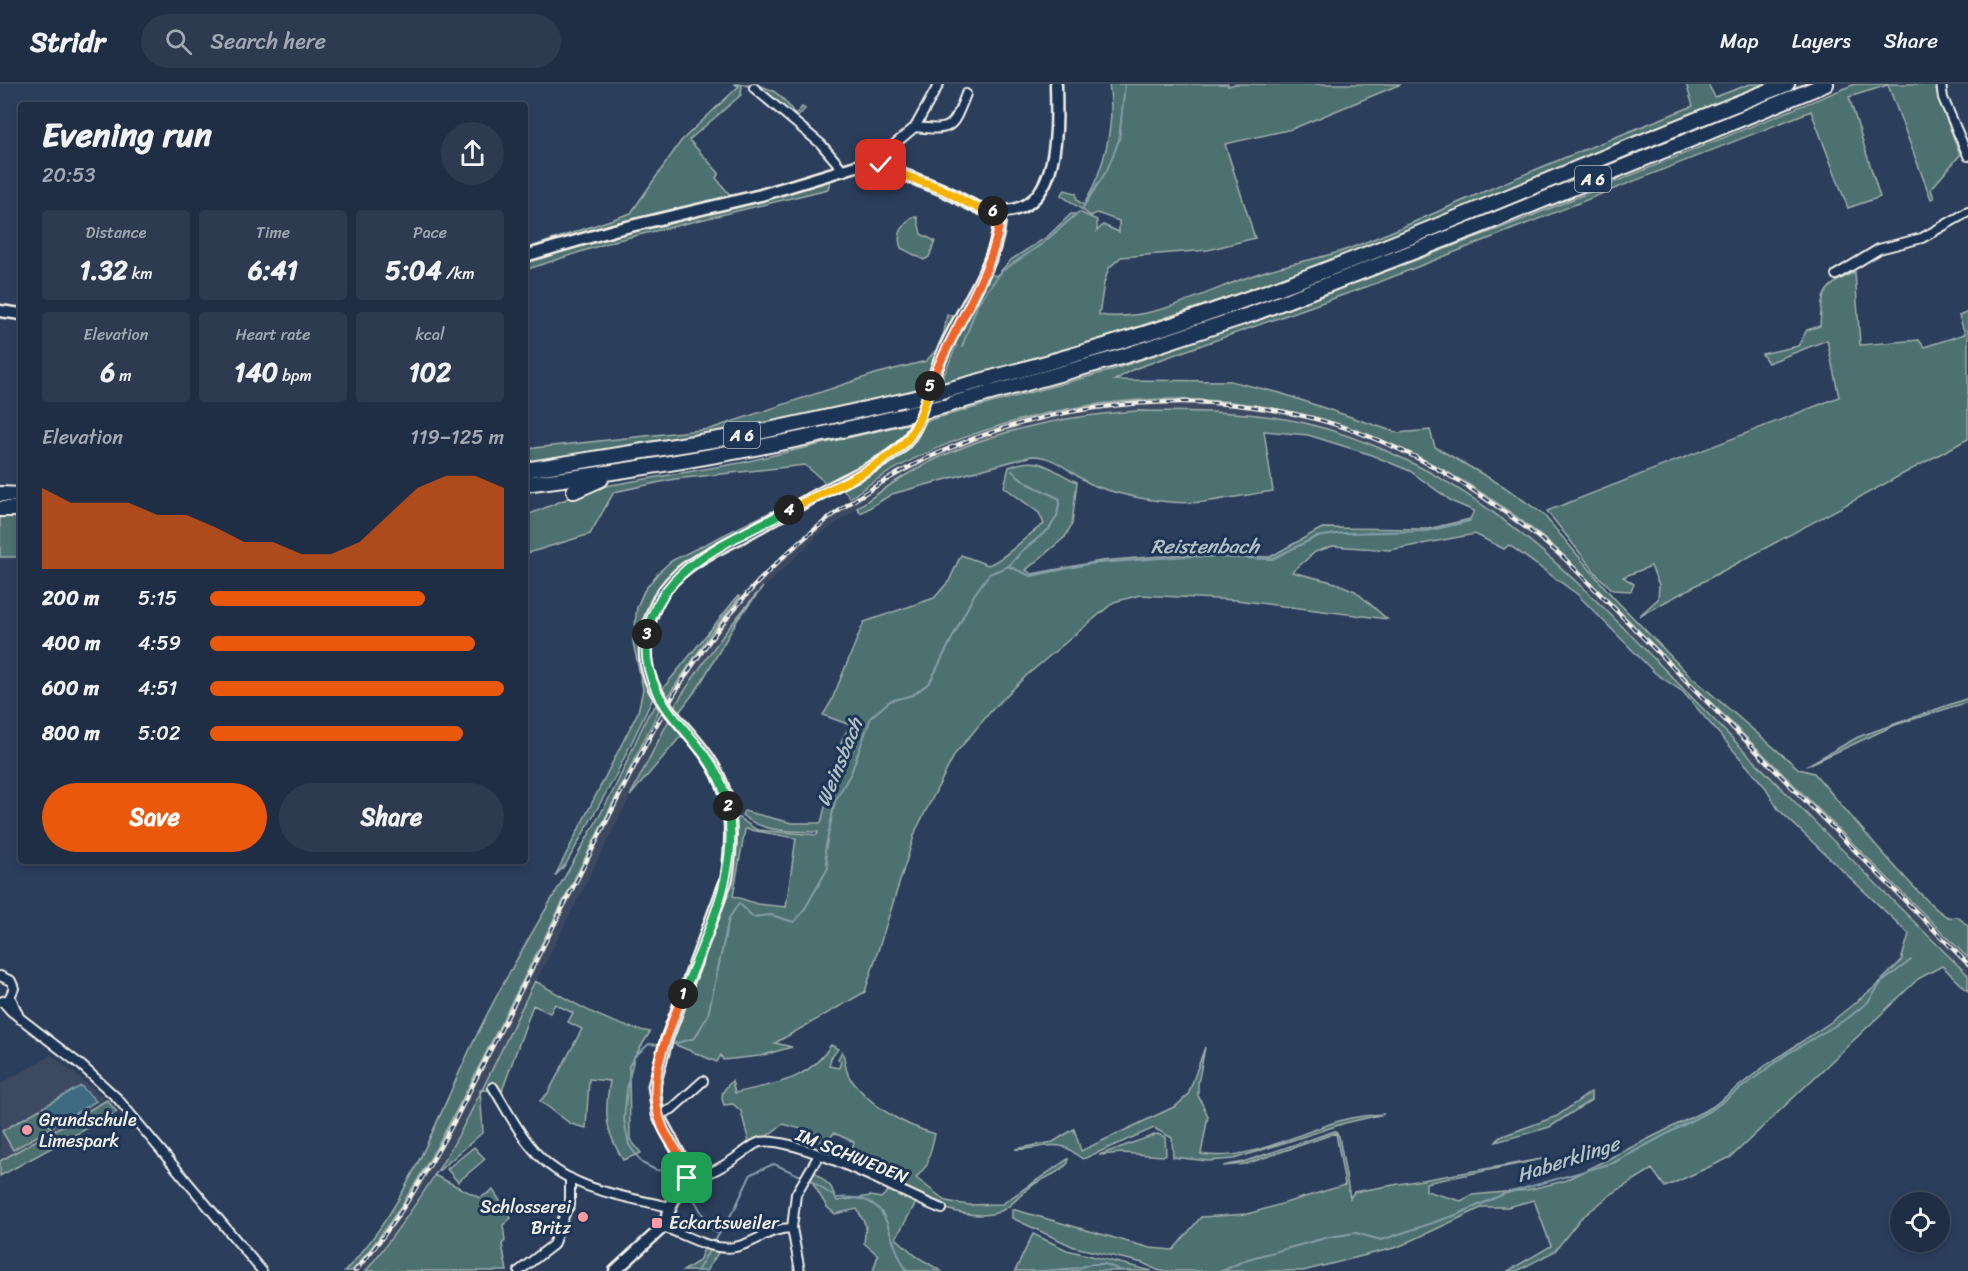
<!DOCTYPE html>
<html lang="en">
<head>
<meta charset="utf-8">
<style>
	:root { --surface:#202e45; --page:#2d3a50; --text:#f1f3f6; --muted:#a2a8b3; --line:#3d4a5e; --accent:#ea580c }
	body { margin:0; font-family:Sriracha,sans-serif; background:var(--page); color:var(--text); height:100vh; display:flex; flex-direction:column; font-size:22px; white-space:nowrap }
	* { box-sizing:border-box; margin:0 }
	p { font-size:20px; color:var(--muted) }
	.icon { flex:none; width:33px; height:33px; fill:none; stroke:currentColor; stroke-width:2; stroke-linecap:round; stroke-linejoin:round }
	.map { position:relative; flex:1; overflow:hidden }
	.details { position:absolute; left:18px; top:18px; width:510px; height:762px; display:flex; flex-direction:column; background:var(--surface); border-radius:6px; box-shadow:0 3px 9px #0003,0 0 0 2px var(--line) }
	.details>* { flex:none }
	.tools { position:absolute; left:1890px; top:1108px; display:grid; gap:12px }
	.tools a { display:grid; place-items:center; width:60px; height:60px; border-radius:50%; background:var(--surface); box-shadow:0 3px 9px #0003,0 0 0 2px var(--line); font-size:30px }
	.pin { position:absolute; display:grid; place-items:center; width:51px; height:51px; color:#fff; margin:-26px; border-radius:12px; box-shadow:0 3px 9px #0006 }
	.km { position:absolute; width:30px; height:30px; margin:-15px; border-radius:50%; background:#222; color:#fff; font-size:16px; line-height:30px; text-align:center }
	.round { display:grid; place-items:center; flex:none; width:63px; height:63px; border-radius:32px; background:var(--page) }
	.head { display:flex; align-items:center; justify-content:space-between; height:102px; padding:0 24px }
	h1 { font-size:33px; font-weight:700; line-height:45px }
	.figures { display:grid; grid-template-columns:repeat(3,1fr); gap:9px; height:102px; padding:6px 24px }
	.figures div { display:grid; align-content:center; border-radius:6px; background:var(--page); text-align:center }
	.figures b { font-size:26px; font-weight:700 }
	.figures small { font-size:16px; font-weight:400 }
	.figures p { font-size:16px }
	.chart { height:168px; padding:12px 24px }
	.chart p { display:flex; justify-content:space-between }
	.chart svg { width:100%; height:108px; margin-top:6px; fill:var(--accent); opacity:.7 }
	.primary-button { display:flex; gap:12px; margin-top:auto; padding:12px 24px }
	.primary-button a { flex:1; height:69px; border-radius:36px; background:var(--accent); color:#fff; font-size:24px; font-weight:700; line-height:69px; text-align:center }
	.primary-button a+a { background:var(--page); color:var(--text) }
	ul { padding:0 24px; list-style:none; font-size:20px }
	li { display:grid; grid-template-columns:96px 72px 1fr; align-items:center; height:45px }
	li i { height:15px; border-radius:8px; background:var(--accent) }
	header { display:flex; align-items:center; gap:36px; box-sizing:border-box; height:84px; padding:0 30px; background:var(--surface); border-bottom:2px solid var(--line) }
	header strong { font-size:28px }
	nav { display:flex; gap:33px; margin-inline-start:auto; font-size:21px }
	.search { width:420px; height:54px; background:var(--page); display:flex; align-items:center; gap:15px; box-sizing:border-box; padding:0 21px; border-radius:33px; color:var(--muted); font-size:22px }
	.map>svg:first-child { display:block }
</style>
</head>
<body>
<header>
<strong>Stridr</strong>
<div class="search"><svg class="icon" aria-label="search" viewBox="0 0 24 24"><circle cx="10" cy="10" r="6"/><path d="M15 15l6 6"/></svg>Search here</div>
<nav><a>Map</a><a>Layers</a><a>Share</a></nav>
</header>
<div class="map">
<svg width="1968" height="1187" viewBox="0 0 1968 1187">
	<rect width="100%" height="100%" fill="#2b3e5c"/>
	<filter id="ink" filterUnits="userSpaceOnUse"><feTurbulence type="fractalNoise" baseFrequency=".0167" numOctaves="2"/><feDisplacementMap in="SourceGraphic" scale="12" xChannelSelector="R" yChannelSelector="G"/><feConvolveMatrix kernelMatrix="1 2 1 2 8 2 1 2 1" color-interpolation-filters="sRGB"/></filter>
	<g filter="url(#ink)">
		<!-- built -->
		<g fill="#3c4861">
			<polygon points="1151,314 1206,314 1307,330 1397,361 1464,396 1506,424 1593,498 1968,874 1968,891 1581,501 1514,443 1457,403 1403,375 1304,339 1238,329 1138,327 1100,329 1023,345 969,361 906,391 819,451 740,527 672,626 665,617 738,512 806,448 863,405 919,371 984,345 1073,322"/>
			<polygon points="659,626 670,634 457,1053 392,1153 366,1187 352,1187 386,1145 441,1058"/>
			<polygon points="52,971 107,1016 0,1077 0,1000"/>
		</g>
		<!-- green -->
		<g fill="#4d6f70" stroke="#a0b0ac" stroke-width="1.5" fill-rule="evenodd">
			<polygon points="734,0 742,0 741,11 689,56 719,89 716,94 735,117 832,91 828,105 614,157 525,186 525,165 631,129 681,57 739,2"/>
			<path d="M742 0C768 0 782 9 795 31L802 23 805 25 794 37 754 4Z"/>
			<path d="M1109 0H1228V2L1235 0H1401L1292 45 1225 60 1255 154 1208 166 1121 173 1109 184 1104 199 1099 231C1150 239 1204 208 1251 192 1283 180 1317 176 1348 165 1396 147 1443 125 1490 105 1557 76 1625 49 1693 22L1686 0H1708L1715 13 1750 0H1770L1289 193 1082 261 940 300 956 262 953 256 987 189 996 192 1012 175 1047 153 1071 130H1078L1079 128 1097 136V147L1103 141 1119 148V137L1097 129 1091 132 1061 111 1065 106 1076 109 1077 116 1084 121C1104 85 1116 41 1109 0Z"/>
			<path d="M1855 0H1934L1960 71 1931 105 1934 114 1931 115 1888 1 1849 13 1880 113 1848 124 1811 27 1377 199 1134 285 1115 296 1230 297 1280 309 1398 349 1430 346 1435 363 1503 402 1543 430 1613 513 1687 589 1799 685 1814 689C1835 713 1928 826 1948 833 1951 834 1955 833 1958 833L1968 842V874L1558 466C1406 335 1224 284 1027 334 963 351 903 374 850 414L841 402 895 373 911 360 926 337 1109 287 1279 228 1524 135Z"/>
			<path d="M912 133H917L921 150 935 157 929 173 924 176 901 164C896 150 902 143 912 133Z"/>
			<path d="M1855 188 1860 261 1919 256 1924 263 1965 250 1959 232 1968 228V355L1639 532 1658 515 1659 501 1651 482 1623 493 1634 500 1631 507 1613 506 1598 492 1547 427 1839 313 1827 256 1768 279 1762 270 1798 262 1807 246 1820 242C1822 207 1823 203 1855 188Z"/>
			<polygon points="947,231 955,231 954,239 925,304 900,313 772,340 583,372 525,377 525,365 710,345 875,290 926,277 936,266 944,248"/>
			<path d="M1138 327C1193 328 1251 326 1305 339 1485 384 1589 510 1713 635 1798 721 1882 807 1968 891V907L1942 882 1918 895 1731 1073 1665 1103 1652 1085 1613 1109 1580 1135 1555 1167 1517 1187H1508L1551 1162 1534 1116 1508 1123H1483L1398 1163 1303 1187H1159L1143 1179 1074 1163 1012 1134V1125L1150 1164 1173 1166 1201 1133 1248 1130 1345 1101 1336 1049 1246 1080 1223 1082 1243 1078 1335 1047 1339 1052 1350 1114 1354 1108 1547 1074 1426 1099V1107L1461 1117 1472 1111 1527 1106 1564 1097 1712 1023 1765 982 1831 938 1876 902 1901 877 1909 850 1778 725 1766 704 1683 608 1655 589 1577 510 1509 461 1504 465 1475 450 1390 466 1333 462 1315 468 1292 488 1336 499 1355 507 1387 535 1236 516 1140 511 1114 518 1027 591 991 627 955 670 916 746 865 908 775 959 792 963 760 972 723 976 721 971 717 978 669 958 724 816 733 734H739L757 746 817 751 818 748C792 747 763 749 742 731L744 727 792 739H821L842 656 850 641 823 631 831 618 864 538 934 514 949 497 961 471 988 481C1008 473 1024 453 1044 440L1039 429 1004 403 1009 383C1042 370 1051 387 1077 398L1072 440 1065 453 1026 486 1032 490 1101 477 1185 470 1270 473 1322 444 1428 445 1470 435 1474 427 1453 418 1410 387 1369 370 1308 351 1264 347 1273 407C1250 410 1227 415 1204 418 1170 421 1130 414 1098 403 1074 395 1060 372 1032 372L892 410 861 429 857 424C873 413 889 401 906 391 975 350 1059 332 1138 327ZM745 745 796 754 786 823 757 820 733 812Z"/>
			<polygon points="912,339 899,359 876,375 678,488 644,547 654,612 615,693 566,780 555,792 638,628 643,605 633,558 637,523 644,507 658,489 671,477 827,400 805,381 675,395 614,408 590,450 525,470 525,432 593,404 740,379"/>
			<polygon points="0,430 21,431 21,473 0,473"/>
			<path d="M763 503 738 535 699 602 677 631 672 626C700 583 728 541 763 503Z"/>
			<polygon points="738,512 740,513 711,549 665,617 660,608"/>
			<polygon points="1968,614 1968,618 1895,641 1806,682 1858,653"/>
			<path d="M656 621 659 626C607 732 553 837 499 943 456 1028 415 1114 352 1187H345C406 1124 434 1041 471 963 513 874 568 792 614 705 626 681 636 656 648 631Z"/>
			<path d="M670 634C691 657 719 687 724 718 726 729 726 741 727 752 723 714 712 677 681 652L630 712Z"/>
			<path d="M535 897C572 918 608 941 650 948L629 982 630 1055 641 1069 623 1076C605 1046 604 1031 610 997L589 995 586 1044 571 1040 540 1017 548 1009 582 945 568 938 573 929 555 920 550 929 533 921 502 1007 480 1006 483 1048 434 1091 480 1114 493 1106 511 1134 503 1141 505 1157 502 1160 507 1187H366C399 1145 431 1100 457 1054 485 1003 509 949 535 897Z"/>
			<path d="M831 961 838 965 831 974 829 982 839 984 841 977 838 975 842 967C846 976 844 985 850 994 871 1023 901 1040 935 1050L927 1081 916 1094 946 1117 968 1121 1002 1120 1068 1075V1079C1060 1089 1044 1094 1033 1101 1021 1109 1010 1125 996 1129 954 1141 885 1097 848 1080L854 1058 834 1049 824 1062 820 1061 819 1050 783 1040 763 1055 749 1058 741 1027 733 1020 724 1021C719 1010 724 1005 732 997L735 1009C775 999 808 998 831 961Z"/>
			<path d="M1205 963 1198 1000V1011L1208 1032 1201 1070C1249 1079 1298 1048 1343 1036 1357 1032 1370 1031 1384 1030L1345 1039 1234 1075 1208 1077 1173 1073 1172 1054 1154 1044 1083 1075C1076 1072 1074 1067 1067 1064 1052 1057 1031 1067 1015 1065L1053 1058 1074 1045 1081 1067 1176 1022 1188 1011Z"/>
			<polygon points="1591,1008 1591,1016 1550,1043 1496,1058 1500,1053 1557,1032"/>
			<polygon points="107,1016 117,1028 0,1092 0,1077"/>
			<polygon points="40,1025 51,1044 13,1066 2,1047"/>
			<polygon points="1157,1050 1165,1053 1166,1070 1163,1072 1122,1069 1099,1071"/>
			<polygon points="474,1063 485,1075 458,1098 447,1085"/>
			<polygon points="815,1088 831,1103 837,1117 871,1112 881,1114 891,1104 917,1117 896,1154 916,1172 941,1187 873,1187 878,1171 864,1159 866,1142 857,1125 835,1130 827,1123 811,1096"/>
			<polygon points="1033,1150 1067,1166 1152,1187 1015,1187"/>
			<polygon points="705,1162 720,1166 706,1187 683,1187 699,1177"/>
		</g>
		<!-- water -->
		<polygon fill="#3d6981" stroke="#869faa" stroke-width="1.5" points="81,1002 96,1017 54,1042 43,1023"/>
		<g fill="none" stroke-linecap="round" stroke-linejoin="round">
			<!-- stream -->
			<g stroke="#869faa" stroke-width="2">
				<polyline points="1082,125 1107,86 1119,56 1125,0"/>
				<polyline points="962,263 978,219 1002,187 1042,160 1079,128"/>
				<polyline points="1010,483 1031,492 1088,480 1185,472 1272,475 1316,453 1344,449 1427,447 1470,437"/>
				<polyline points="660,961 649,960 634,973 627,1004 624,1036 629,1061 642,1079 656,1086 677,1089 682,1094"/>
				<polyline points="669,961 695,954 708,931 729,834 739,819 753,833 771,831 794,838 803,828 828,784 825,767 835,717 851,689 871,633 890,617 913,611 930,598 974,511 989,490 1009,482 1022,467 1049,445 1057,432 1060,415 1027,399 1012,387"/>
				<path d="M809 1095 836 1114C896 1108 882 1149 907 1187"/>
				<polyline points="688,1104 710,1144 717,1149"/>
				<polyline points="697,1187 736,1122 751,1090 774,1080 803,1093"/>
				<polyline points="1042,1187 1079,1184 1091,1180 1105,1180 1122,1187"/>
				<polyline points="1222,1187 1248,1175 1329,1153 1356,1149 1381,1156 1456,1131 1504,1110 1613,1079 1713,1025 1787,970 1848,934 1868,918 1881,899 1911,876"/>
			</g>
			<!-- street casing -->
			<g stroke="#f4f1e8" stroke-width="12">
				<g id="street">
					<polyline points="1941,0 1943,14 1968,72"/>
					<polyline points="754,4 821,60 844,87"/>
					<path d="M915 43C953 47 952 45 966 10"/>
					<polyline points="872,79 915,43 939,0"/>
					<polyline points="1836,191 1879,165 1922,154 1968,128"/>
					<polyline points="0,892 11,897 14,904 9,915 0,918"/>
					<polyline points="11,914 20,935"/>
					<polyline points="3,918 11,927 82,982 117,1014 262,1187"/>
					<path d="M493 1003C506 1024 517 1047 533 1065 565 1105 622 1112 670 1123"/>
					<polyline points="658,1031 672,1025 703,997"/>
					<path d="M687 1094C706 1094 726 1081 741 1070 747 1066 753 1060 760 1058 798 1051 903 1110 942 1125"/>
					<path d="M663 1143C684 1150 712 1168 735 1163 756 1159 769 1144 792 1144L800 1187"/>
					<polyline points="792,1144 796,1110 819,1071"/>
					<polyline points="519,1187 553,1161 566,1127 570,1121 570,1094"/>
				</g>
			</g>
			<!-- secondary casing -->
			<g stroke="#f4f1e8" stroke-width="15">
				<g id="secondary">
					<path d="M525 172 614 146 761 111 866 79 881 81C902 92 924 97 945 107 959 113 971 123 986 126 1062 140 1057 47 1056 0"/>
					<polyline points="0,227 21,230"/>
					<path d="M615 1187 663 1143 673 1117 686 1099 684 1079 658 1031 654 1002 667 954 727 794C731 765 733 737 725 709 705 637 617 618 654 525 659 512 670 498 680 489 699 473 722 463 743 452 777 433 811 414 846 396 865 386 889 376 904 360 921 342 926 313 935 290 940 274 947 259 955 244 973 208 1001 169 1000 127"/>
				</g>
			</g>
			<!-- highway casing -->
			<g stroke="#f4f1e8" stroke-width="18">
				<g id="highway">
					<path d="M947 306C1048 279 1149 251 1247 215 1430 150 1606 69 1787 0"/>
					<polyline points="940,323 1124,272 1252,230 1482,141 1826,0"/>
					<polyline points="525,386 750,350 907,316"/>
					<path d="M525 400C651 384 775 363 898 333"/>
					<polyline points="574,407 601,395"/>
					<polyline points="0,410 21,411"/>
					<polyline points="0,425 21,425"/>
				</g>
			</g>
			<!-- street -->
			<use href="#street" stroke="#1d3557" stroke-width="8"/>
			<!-- secondary -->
			<use href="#secondary" stroke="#1d3557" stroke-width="10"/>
			<!-- highway -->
			<use href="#highway" stroke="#1d3557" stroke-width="14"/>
			<!-- rail casing -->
			<g stroke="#f4f1e8" stroke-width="4.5">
				<path id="rail" d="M355 1187C396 1141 426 1089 455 1036 501 945 547 855 593 764 632 687 668 609 722 540 836 395 1001 317 1185 318 1253 319 1322 331 1385 359 1451 387 1509 428 1564 474L1968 880"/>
			</g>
			<!-- rail -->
			<use href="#rail" stroke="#1d3557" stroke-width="2" stroke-dasharray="7" stroke-linecap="butt"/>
			<!-- highway-bridge casing -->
			<g stroke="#f4f1e8" stroke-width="18" stroke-linecap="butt">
				<g id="highway-bridge">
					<polyline points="907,316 947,306"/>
					<polyline points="898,333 940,323"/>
				</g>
			</g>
			<!-- highway-bridge -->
			<use href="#highway-bridge" stroke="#1d3557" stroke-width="14"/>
		</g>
	</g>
	<g fill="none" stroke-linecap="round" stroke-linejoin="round" filter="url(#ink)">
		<!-- split-1 casing -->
		<g stroke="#fff" stroke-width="12">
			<path id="split-1" d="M683 910C667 954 643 998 663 1044 671 1062 686 1074 687 1094"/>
		</g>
		<!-- split-2 casing -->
		<g stroke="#fff" stroke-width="12">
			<path id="split-2" d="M683 910C707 850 740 788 728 722"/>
		</g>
		<!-- split-3 casing -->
		<g stroke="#fff" stroke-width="12">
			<path id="split-3" d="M647 550C638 632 715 650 728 722"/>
		</g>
		<!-- split-4 casing -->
		<g stroke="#fff" stroke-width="12">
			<path id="split-4" d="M647 550C660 481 734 456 789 426"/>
		</g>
		<!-- split-5 casing -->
		<g stroke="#fff" stroke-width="12">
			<path id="split-5" d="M789 426C821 409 884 383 906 357 919 342 924 321 930 302"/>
		</g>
		<!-- split-6 casing -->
		<g stroke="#fff" stroke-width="12">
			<path id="split-6" d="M930 302C949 250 1001 179 1000 127H993"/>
		</g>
		<!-- split-7 casing -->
		<g stroke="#fff" stroke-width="12">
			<path id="split-7" d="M881 81C901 92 923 97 944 106 960 114 974 125 993 127"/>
		</g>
		<!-- split-1 -->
		<use href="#split-1" stroke="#f0652b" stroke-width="8"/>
		<!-- split-2 -->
		<use href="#split-2" stroke="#22a559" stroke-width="8"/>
		<!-- split-3 -->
		<use href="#split-3" stroke="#22a559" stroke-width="8"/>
		<!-- split-4 -->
		<use href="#split-4" stroke="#22a559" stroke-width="8"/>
		<!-- split-5 -->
		<use href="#split-5" stroke="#f5b400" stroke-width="8"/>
		<!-- split-6 -->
		<use href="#split-6" stroke="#f0652b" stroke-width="8"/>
		<!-- split-7 -->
		<use href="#split-7" stroke="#f5b400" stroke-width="8"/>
	</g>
	<!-- markers -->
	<g fill="#ff9aa2" stroke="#1d3557" stroke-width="2">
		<circle cx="27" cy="1046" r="6"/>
		<circle cx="583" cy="1133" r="6"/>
		<rect x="651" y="1133" width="12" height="12" rx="3"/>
	</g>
	<g text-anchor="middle" stroke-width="6" stroke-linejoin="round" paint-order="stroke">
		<!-- shield labels -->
		<g fill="#1d3557" stroke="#b4b9bc" stroke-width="1.5">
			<rect x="1575" y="82" width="36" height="26" rx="4.5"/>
			<rect x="724" y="338" width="36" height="26" rx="4.5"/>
		</g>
		<g font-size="16" font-weight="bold" fill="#f4f1e8">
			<text x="1593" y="101">A 6</text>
			<text x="742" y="357">A 6</text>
		</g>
		<!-- poi labels -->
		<g font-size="18" fill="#f4f1e8" stroke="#1d3557" text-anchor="start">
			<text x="39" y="1042">Grundschule<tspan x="39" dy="21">Limespark</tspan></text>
			<text x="571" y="1129" text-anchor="end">Schlosserei<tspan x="571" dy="21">Britz</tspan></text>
			<text x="669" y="1145">Eckartsweiler</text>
		</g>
		<!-- street labels -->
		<g font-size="18" fill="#f4f1e8" stroke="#1d3557">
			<text transform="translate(852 1072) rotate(22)" y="6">IM SCHWEDEN</text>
		</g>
		<!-- water labels -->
		<g font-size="20" font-style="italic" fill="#b4c1c4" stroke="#1d3557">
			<text x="1205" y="469">Reistenbach</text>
			<text transform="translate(839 678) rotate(-68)" y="7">Weinsbach</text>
			<text transform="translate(1568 1075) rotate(-18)" y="7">Haberklinge</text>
		</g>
	</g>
</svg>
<div class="tools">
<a><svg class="icon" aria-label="locate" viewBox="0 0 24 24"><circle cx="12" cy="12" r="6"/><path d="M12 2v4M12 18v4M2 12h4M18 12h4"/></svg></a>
</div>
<div class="pin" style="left:687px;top:1094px;background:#1e9e55"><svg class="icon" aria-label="arrive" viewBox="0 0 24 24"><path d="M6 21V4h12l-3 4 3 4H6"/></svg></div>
<div class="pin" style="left:881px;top:81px;background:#d93025"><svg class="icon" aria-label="check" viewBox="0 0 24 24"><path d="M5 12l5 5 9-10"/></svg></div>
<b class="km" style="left:683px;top:910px">1</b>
<b class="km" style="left:728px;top:722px">2</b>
<b class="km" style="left:647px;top:550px">3</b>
<b class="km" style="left:789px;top:426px">4</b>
<b class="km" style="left:930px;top:302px">5</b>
<b class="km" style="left:993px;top:127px">6</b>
<section class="details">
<div class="head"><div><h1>Evening run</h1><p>20:53</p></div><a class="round"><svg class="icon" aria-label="share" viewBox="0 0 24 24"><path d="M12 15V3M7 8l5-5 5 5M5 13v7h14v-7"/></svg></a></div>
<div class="figures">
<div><p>Distance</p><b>1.32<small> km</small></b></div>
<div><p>Time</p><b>6:41</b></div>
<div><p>Pace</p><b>5:04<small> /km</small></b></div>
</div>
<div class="figures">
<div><p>Elevation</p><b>6<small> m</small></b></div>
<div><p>Heart rate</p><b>140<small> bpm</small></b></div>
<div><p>kcal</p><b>102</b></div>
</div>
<div class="chart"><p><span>Elevation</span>119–125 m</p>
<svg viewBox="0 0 160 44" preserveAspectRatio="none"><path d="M0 44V11L10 17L20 17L30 17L40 22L50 22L60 27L70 33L80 33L90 38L100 38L110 33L120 22L130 11L140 6L150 6L160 11V44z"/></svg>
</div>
<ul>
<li><b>200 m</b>5:15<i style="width:73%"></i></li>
<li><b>400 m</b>4:59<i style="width:90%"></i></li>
<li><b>600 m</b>4:51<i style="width:100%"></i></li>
<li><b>800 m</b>5:02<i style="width:86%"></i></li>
</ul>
<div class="primary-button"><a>Save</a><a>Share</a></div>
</section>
</div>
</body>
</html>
